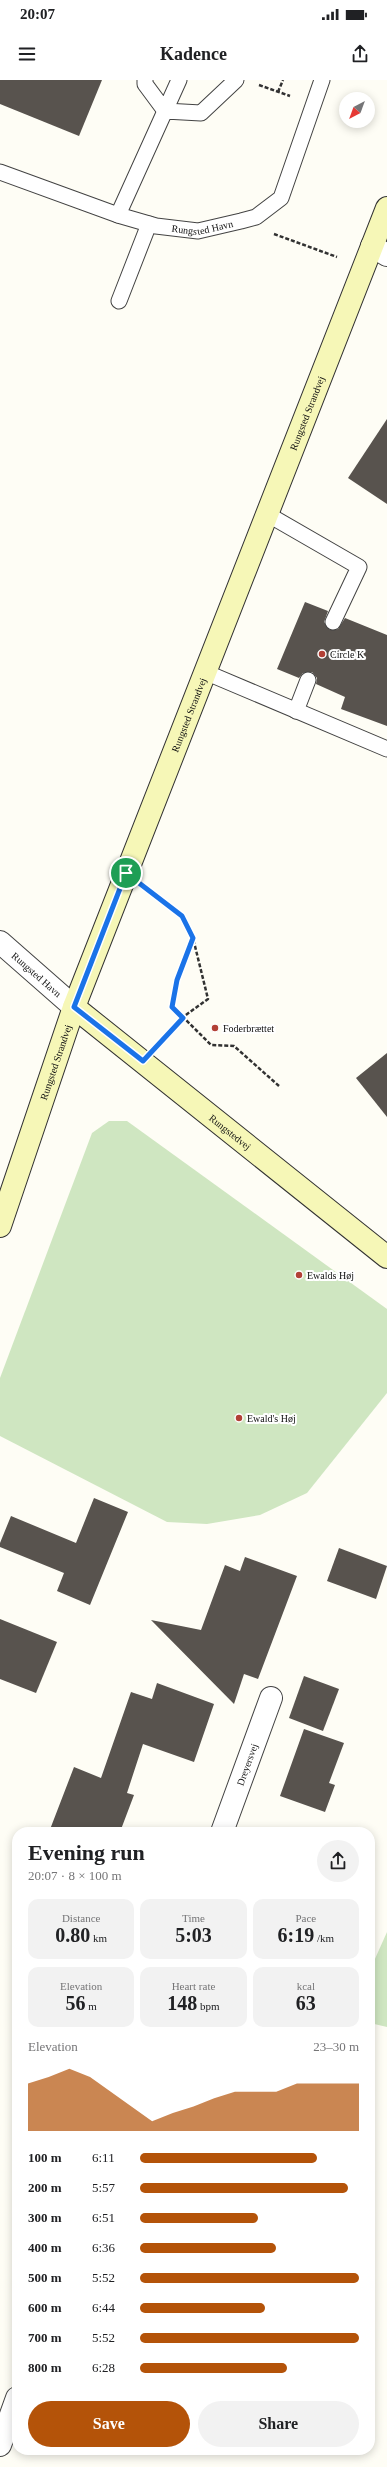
<!DOCTYPE html>
<html lang="en">
<head>
<meta charset="utf-8">
<style>
	:root { --surface:#fff; --page:#f2f2f2; --text:#202124; --muted:#757577; --accent:#b45309 }
	body { margin:0; font-family:Georgia,serif; background:var(--page); color:var(--text); height:100vh; display:flex; flex-direction:column; font-size:15px; white-space:nowrap }
	* { box-sizing:border-box; margin:0 }
	p { font-size:13px; color:var(--muted) }
	.icon { flex:none; width:22px; height:22px; fill:none; stroke:currentColor; stroke-width:2; stroke-linecap:round; stroke-linejoin:round }
	.map { position:relative; flex:1; overflow:hidden }
	.details { position:absolute; left:12px; top:1747px; width:363px; height:628px; display:flex; flex-direction:column; background:var(--surface); border-radius:16px; box-shadow:0 2px 10px #0003 }
	.details>* { flex:none }
	.needle { width:26px; rotate:221deg }
	.tools { position:absolute; left:339px; top:12px; display:grid; gap:8px }
	.tools a { display:grid; place-items:center; width:36px; height:36px; border-radius:50%; background:var(--surface); box-shadow:0 2px 10px #0003; font-size:20px }
	.pin { position:absolute; display:grid; place-items:center; width:34px; height:34px; color:#fff; margin:-17px; border:2px solid #fff; border-radius:50%; box-shadow:0 1px 4px #0007 }
	.round { display:grid; place-items:center; flex:none; width:42px; height:42px; border-radius:21px; background:var(--page) }
	.overview { display:flex; align-items:center; justify-content:space-between; height:68px; padding:0 16px }
	h1 { font-size:22px; font-weight:600; line-height:30px }
	.metrics { display:grid; grid-template-columns:repeat(3,1fr); gap:6px; height:68px; padding:4px 16px }
	.metrics div { display:grid; align-content:center; border-radius:10px; background:var(--page); text-align:center }
	.metrics b { font-size:20px; font-weight:600 }
	.metrics small { font-size:11px; font-weight:400 }
	.metrics p { font-size:11px }
	.chart { height:112px; padding:8px 16px }
	.chart p { display:flex; justify-content:space-between }
	.chart svg { width:100%; height:72px; margin-top:4px; fill:var(--accent); opacity:.7 }
	.cta { display:flex; gap:8px; margin-top:auto; padding:8px 16px }
	.cta a { flex:1; height:46px; border-radius:24px; background:var(--accent); color:#fff; font-size:16px; font-weight:600; line-height:46px; text-align:center }
	.cta a+a { background:var(--page); color:var(--text) }
	ul { padding:0 16px; list-style:none; font-size:13px }
	li { display:grid; grid-template-columns:64px 48px 1fr; align-items:center; height:30px }
	li i { height:10px; border-radius:5px; background:var(--accent) }
	.status { display:flex; justify-content:space-between; align-items:center; height:28px; padding:0 20px; background:var(--surface); direction:ltr }
	.status svg { height:11px; fill:currentColor }
	header { display:flex; justify-content:space-between; align-items:center; height:52px; padding:0 16px; background:var(--surface); font-size:18px; font-weight:600 }
	.map>svg:first-child { display:block }
</style>
</head>
<body>
<div class="status"><b>20:07</b><svg viewBox="0 0 49 12"><path d="M0 12V9h3v3zM5 12V6h3v6zM10 12V3h3v9zM15 12V0h3v12zM26 1h20v11H26zM47 4h2v5h-2z"/></svg></div>
<header><svg class="icon" aria-label="menu" viewBox="0 0 24 24"><path d="M4 6h16M4 12h16M4 18h16"/></svg>Kadence<svg class="icon" aria-label="share" viewBox="0 0 24 24"><path d="M12 15V3M7 8l5-5 5 5M5 13v7h14v-7"/></svg></header>
<div class="map">
<svg width="387" height="2387" viewBox="0 0 387 2387">
	<rect width="100%" height="100%" fill="#fefdf5"/>
	<!-- green -->
	<g fill="#cfe6c1">
		<polygon points="109,1041 127,1041 387,1229 387,1313 307,1413 260,1435 207,1444 167,1442 0,1356 0,1298 92,1053"/>
		<polygon points="387,1852 387,1947 370,1943 370,1890"/>
	</g>
	<!-- building -->
	<g fill="#58534e">
		<polygon points="0,0 102,0 79,56 0,24"/>
		<polygon points="387,339 387,424 348,398"/>
		<polygon points="305,522 328,531 324,542 330,550 338,549 345,538 387,555 387,646 341,629 345,617 316,604 317,598 312,592 303,593 299,598 277,589"/>
		<polygon points="387,973 387,1037 356,998"/>
		<polygon points="94,1418 128,1432 90,1525 57,1511 64,1493 0,1467 0,1463 11,1436 76,1463"/>
		<polygon points="339,1468 387,1486 376,1519 327,1501"/>
		<polygon points="245,1477 297,1496 258,1599 244,1594 234,1624 151,1540 201,1550 225,1485 240,1491"/>
		<polygon points="0,1539 57,1562 36,1613 0,1599"/>
		<polygon points="304,1596 339,1609 323,1651 289,1638"/>
		<polygon points="157,1603 214,1624 194,1682 143,1664 127,1713 134,1715 120,1752 49,1752 74,1687 101,1698 131,1612 152,1619"/>
		<polygon points="304,1649 344,1663 329,1703 335,1705 325,1732 280,1716"/>
	</g>
	<g fill="none" stroke-linecap="round" stroke-linejoin="round">
		<!-- lane casing -->
		<g stroke="#434343" stroke-width="17">
			<g id="lane">
				<polyline points="145,0 145,4 165,31 179,0"/>
				<path id="s1" d="M0 92 118 135 156 146 198 151 241 141 256 137 281 118 322 0"/>
				<polyline points="118,135 165,31 201,33 236,0"/>
				<polyline points="119,221 149,144"/>
				<polyline points="267,434 359,487 333,542"/>
				<polyline points="205,592 387,669"/>
				<polyline points="296,631 308,600"/>
			</g>
		</g>
		<!-- street casing -->
		<g stroke="#434343" stroke-width="24">
			<g id="street">
				<polyline points="372,166 387,175"/>
				<path id="s2" d="M0 862 74 927"/>
				<path id="s3" d="M222 1752 271 1618"/>
				<polyline points="0,2365 17,2318"/>
			</g>
		</g>
		<!-- secondary casing -->
		<g stroke="#323232" stroke-width="24">
			<g id="secondary">
				<path id="s4" d="M74 927 387 1177"/>
				<path id="s5" d="M0 1146 74 927 387 128"/>
			</g>
		</g>
		<!-- path -->
		<g stroke="#323232" stroke-width="2.5" stroke-dasharray="4 2" stroke-linecap="butt">
			<polyline points="259,5 290,16"/>
			<polyline points="278,12 283,0"/>
			<polyline points="274,154 337,177"/>
			<polyline points="150,811 182,836 193,858 177,900 172,927 183,937 208,919 193,858"/>
			<polyline points="162,960 183,937 211,965 234,966 279,1006"/>
		</g>
		<!-- lane -->
		<use href="#lane" stroke="#fff" stroke-width="15"/>
		<!-- street -->
		<use href="#street" stroke="#fff" stroke-width="22"/>
		<!-- secondary -->
		<use href="#secondary" stroke="#f6f7b7" stroke-width="22"/>
	</g>
	<g fill="none" stroke-linecap="round" stroke-linejoin="round">
		<!-- route casing -->
		<g stroke="#fff" stroke-width="8">
			<polygon id="route" points="126,793 182,836 193,858 177,900 172,927 183,938 143,981 74,927"/>
		</g>
		<!-- route -->
		<use href="#route" stroke="#1a73e8" stroke-width="5"/>
	</g>
	<!-- markers -->
	<g fill="#b24036" stroke="#fff" stroke-width="1.5">
		<circle cx="322" cy="574" r="4"/>
		<circle cx="215" cy="948" r="4"/>
		<circle cx="299" cy="1195" r="4"/>
		<circle cx="239" cy="1338" r="4"/>
	</g>
	<g text-anchor="middle" stroke-width="4" stroke-linejoin="round" paint-order="stroke">
		<!-- street labels -->
		<g font-size="10" fill="#101010" stroke="#fff">
			<text dy="4" stroke="none"><textPath href="#s1" startOffset="212">Rungsted Havn</textPath></text>
			<text dy="4" stroke="none"><textPath href="#s5" startOffset="869">Rungsted Strandvej</textPath></text>
			<text dy="4" stroke="none"><textPath href="#s5" startOffset="545">Rungsted Strandvej</textPath></text>
			<text dy="4" stroke="none"><textPath href="#s2" startOffset="49">Rungsted Havn</textPath></text>
			<text dy="4" stroke="none"><textPath href="#s5" startOffset="173">Rungsted Strandvej</textPath></text>
			<text dy="4" stroke="none"><textPath href="#s4" startOffset="200">Rungstedvej</textPath></text>
			<text dy="4" stroke="none"><textPath href="#s3" startOffset="72">Dreyersvej</textPath></text>
		</g>
		<!-- poi labels -->
		<g font-size="10" fill="#101010" stroke="#fff" text-anchor="start">
			<text x="330" y="578">Circle K</text>
			<text x="223" y="952">Foderbrættet</text>
			<text x="307" y="1199">Ewalds Høj</text>
			<text x="247" y="1342">Ewald's Høj</text>
		</g>
	</g>
</svg>
<div class="tools">
<a><svg class="needle" viewBox="-14 -14 28 28"><path d="M0-13l5 13h-10z" fill="#e53935"/><path d="M0 13l5-13h-10z" fill="#757577"/></svg></a>
</div>
<div class="pin" style="left:126px;top:793px;background:#1e9e55"><svg class="icon" aria-label="arrive" viewBox="0 0 24 24"><path d="M6 21V4h12l-3 4 3 4H6"/></svg></div>
<section class="details">
<div class="overview"><div><h1>Evening run</h1><p>20:07 · 8 × 100 m</p></div><a class="round"><svg class="icon" aria-label="share" viewBox="0 0 24 24"><path d="M12 15V3M7 8l5-5 5 5M5 13v7h14v-7"/></svg></a></div>
<div class="metrics">
<div><p>Distance</p><b>0.80<small> km</small></b></div>
<div><p>Time</p><b>5:03</b></div>
<div><p>Pace</p><b>6:19<small> /km</small></b></div>
</div>
<div class="metrics">
<div><p>Elevation</p><b>56<small> m</small></b></div>
<div><p>Heart rate</p><b>148<small> bpm</small></b></div>
<div><p>kcal</p><b>63</b></div>
</div>
<div class="chart"><p><span>Elevation</span>23–30 m</p>
<svg viewBox="0 0 160 44" preserveAspectRatio="none"><path d="M0 44V15L10 11L20 6L30 11L40 20L50 29L60 38L70 33L80 29L90 24L100 20L110 20L120 20L130 15L140 15L150 15L160 15V44z"/></svg>
</div>
<ul>
<li><b>100 m</b>6:11<i style="width:81%"></i></li>
<li><b>200 m</b>5:57<i style="width:95%"></i></li>
<li><b>300 m</b>6:51<i style="width:54%"></i></li>
<li><b>400 m</b>6:36<i style="width:62%"></i></li>
<li><b>500 m</b>5:52<i style="width:100%"></i></li>
<li><b>600 m</b>6:44<i style="width:57%"></i></li>
<li><b>700 m</b>5:52<i style="width:100%"></i></li>
<li><b>800 m</b>6:28<i style="width:67%"></i></li>
</ul>
<div class="cta"><a>Save</a><a>Share</a></div>
</section>
</div>
</body>
</html>
